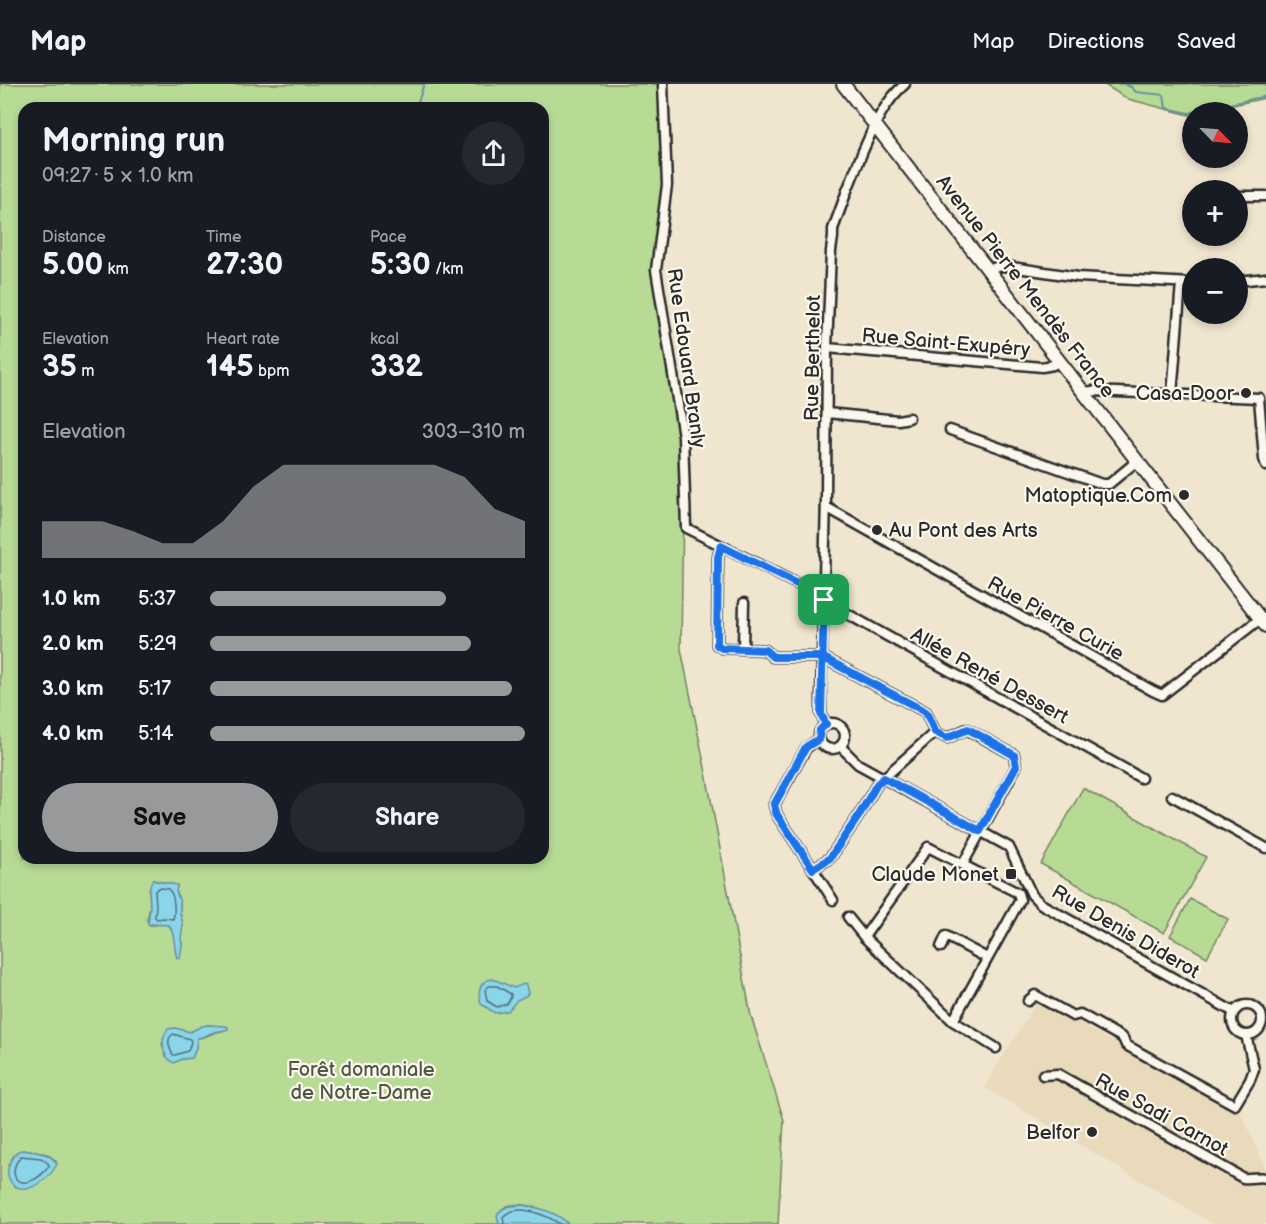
<!DOCTYPE html>
<html lang="en">
<head>
<meta charset="utf-8">
<style>
	:root { --surface:#171b24; --page:#242831; --text:#f1f3f6; --muted:#9ea1a6; --line:#363941; --accent:#98999b }
	body { margin:0; font-family:"Balsamiq Sans",sans-serif; background:var(--page); color:var(--text); height:100vh; display:flex; flex-direction:column; font-size:22px; white-space:nowrap }
	* { box-sizing:border-box; margin:0 }
	p { font-size:20px; color:var(--muted) }
	.icon { flex:none; width:33px; height:33px; fill:none; stroke:currentColor; stroke-width:2; stroke-linecap:round; stroke-linejoin:round }
	.map { position:relative; flex:1; overflow:hidden }
	.drawer { position:absolute; left:18px; top:18px; width:531px; height:762px; display:flex; flex-direction:column; background:var(--surface); border-radius:18px; box-shadow:0 3px 9px #0003 }
	.drawer>* { flex:none }
	.needle { width:39px; rotate:115deg }
	.fabs { position:absolute; left:1182px; top:18px; display:grid; gap:12px }
	.fabs a { display:grid; place-items:center; width:66px; height:66px; border-radius:50%; background:var(--surface); box-shadow:0 3px 9px #0003; font-size:30px }
	.pin { position:absolute; display:grid; place-items:center; width:51px; height:51px; color:#fff; margin:-26px; border-radius:12px; box-shadow:0 3px 9px #0006 }
	.round { display:grid; place-items:center; flex:none; width:63px; height:63px; border-radius:32px; background:var(--page) }
	.overview { display:flex; align-items:center; justify-content:space-between; height:102px; padding:0 24px }
	h1 { font-size:33px; font-weight:600; line-height:45px }
	.stats { display:grid; grid-template-columns:repeat(3,1fr); gap:9px; height:102px; padding:6px 24px }
	.stats div { display:grid; align-content:center }
	.stats b { font-size:30px; font-weight:600 }
	.stats small { font-size:16px; font-weight:400 }
	.stats p { font-size:16px }
	.chart { height:168px; padding:12px 24px }
	.chart p { display:flex; justify-content:space-between }
	.chart svg { width:100%; height:108px; margin-top:6px; fill:var(--accent); opacity:.7 }
	.primary-button { display:flex; gap:12px; margin-top:auto; padding:12px 24px }
	.primary-button a { flex:1; height:69px; border-radius:36px; background:var(--accent); color:#111; font-size:24px; font-weight:600; line-height:69px; text-align:center }
	.primary-button a+a { background:var(--page); color:var(--text) }
	ul { padding:0 24px; list-style:none; font-size:20px }
	li { display:grid; grid-template-columns:96px 72px 1fr; align-items:center; height:45px }
	li i { height:15px; border-radius:8px; background:var(--accent) }
	header { display:flex; align-items:center; gap:36px; box-sizing:border-box; height:84px; padding:0 30px; background:var(--surface); border-bottom:2px solid var(--line) }
	header strong { font-size:28px }
	nav { display:flex; gap:33px; margin-inline-start:auto; font-size:21px }
	.map>svg:first-child { display:block }
</style>
</head>
<body>
<header>
<strong>Map</strong>
<nav><a>Map</a><a>Directions</a><a>Saved</a></nav>
</header>
<div class="map">
<svg width="1266" height="1140" viewBox="0 0 1266 1140">
	<rect width="100%" height="100%" fill="#f0e6d0"/>
	<filter id="ink" filterUnits="userSpaceOnUse"><feTurbulence type="fractalNoise" baseFrequency=".0167" numOctaves="2"/><feDisplacementMap in="SourceGraphic" scale="12" xChannelSelector="R" yChannelSelector="G"/><feConvolveMatrix kernelMatrix="1 2 1 2 8 2 1 2 1" color-interpolation-filters="sRGB"/></filter>
	<g filter="url(#ink)">
		<!-- built -->
		<polygon fill="#e9dabc" points="1038,916 1241,1028 1266,1085 1266,1140 1213,1140 984,1003"/>
		<!-- green -->
		<g fill="#b7db95" stroke="#718360" stroke-width="1.5" fill-rule="evenodd">
			<path d="M0 0H661L664 99 654 184 684 351 681 565 706 689 751 932 784 1036 778 1140H568C555 1126 493 1104 499 1140H0ZM24 24H543V774H24ZM153 796 177 801 176 807 180 819V829L183 840 181 854 182 861 177 873C174 864 176 842 166 840 161 840 155 841 150 841L147 836C148 831 150 826 150 821 150 812 147 805 153 796ZM207 941 218 942 222 947C210 948 208 954 197 954L196 964 192 974 182 975 166 972 162 960 179 945 190 948ZM23 1066 47 1070 56 1077 41 1098 27 1105 8 1081 16 1069Z"/>
			<polygon points="1103,0 1266,0 1266,14 1201,28 1192,28 1192,30 1189,31 1128,15"/>
			<polygon points="1083,704 1206,773 1164,849 1041,780"/>
			<polygon points="1190,815 1228,835 1207,873 1170,852"/>
		</g>
		<!-- water -->
		<g fill="#8bd5eb" stroke="#65919e" stroke-width="1.5">
			<path d="M152 796 177 801 176 807 180 819V829L183 840 181 854 182 861 180 875 177 873C173 863 176 850 169 841L148 840 150 821 149 806Z"/>
			<path d="M492 895 498 897 514 904 524 900 526 901 528 909 526 912 517 916 508 927 495 929 481 920C478 909 478 897 492 895Z"/>
			<path d="M207 941 226 942 228 943V945C223 947 219 947 214 948 207 950 205 954 197 954L196 964 192 974 182 975 174 979C161 972 160 956 168 945L175 944 190 948 202 942Z"/>
			<path d="M23 1066C36 1069 49 1067 57 1080 49 1095 32 1110 14 1102 3 1091 8 1077 18 1067Z"/>
			<path d="M521 1121C537 1123 556 1127 568 1140H499L497 1131C503 1122 510 1122 521 1121Z"/>
		</g>
		<g fill="none" stroke-linecap="round" stroke-linejoin="round">
			<!-- shore -->
			<g stroke="#516f78" stroke-width="1.5">
				<path d="M159 804C161 804 168 804 169 806 175 811 175 830 173 835L164 834 157 835 155 833 156 821 155 807 157 805Z"/>
				<polygon points="489,902 497,902 511,910 511,913 507,920 497,923 487,917 485,906"/>
				<path d="M173 950 190 955 191 958 188 967 175 971H173C169 964 166 955 173 950Z"/>
				<path d="M21 1072 41 1074 48 1079 49 1082C42 1092 27 1104 16 1095 12 1087 15 1079 21 1072Z"/>
				<path d="M504 1140 503 1133C516 1118 546 1131 560 1140"/>
			</g>
			<!-- stream -->
			<g stroke="#65919e" stroke-width="2">
				<polyline points="1124,0 1131,3 1136,8 1164,11 1166,24 1189,29 1192,29"/>
				<polyline points="416,24 424,0"/>
				<polyline points="1193,28 1266,12"/>
			</g>
			<!-- street casing -->
			<g stroke="#2b2b2b" stroke-width="13">
				<g id="street">
					<polyline points="663,0 667,101 656,186 683,352 686,444 817,510 826,518 1141,694"/>
					<polyline points="1238,112 1266,112"/>
					<polyline points="989,186 996,183 1005,182 1078,193 1192,199"/>
					<polyline points="1238,197 1266,194"/>
					<polyline points="827,264 1042,283 1053,281 1059,277"/>
					<polyline points="1084,308 1092,307 1259,314 1264,375 1266,382"/>
					<polyline points="1172,311 1181,199"/>
					<polyline points="827,329 898,336 909,334"/>
					<polyline points="950,346 1102,400 1109,400 1137,377"/>
					<polyline points="826,423 1153,607 1162,611 1260,535"/>
					<polyline points="721,462 718,473 717,561 722,564 765,566 773,573 822,573 926,628 935,648 947,654 967,645 1014,671 1016,683 963,780"/>
					<polyline points="743,564 744,519"/>
					<circle cx="832" cy="652" r="13"/>
					<path d="M826 640 821 630V612L826 415 827 264 831 167 833 153V145C842 119 852 93 863 67 874 42 884 18 905 0"/>
					<polyline points="819,655 806,664 774,721 777,731 813,785 830,774 858,733 877,700 935,648"/>
					<polyline points="840,662 858,680 1009,763 1032,811 1041,820 1234,928"/>
					<polyline points="1172,712 1266,764"/>
					<polyline points="813,785 833,816"/>
					<polyline points="848,833 864,853 953,937 1020,816 1018,809 928,763 864,853"/>
					<polyline points="941,863 946,852 987,874"/>
					<polyline points="1028,917 1035,911 1073,932 1080,930 1123,954 1126,961 1235,1021 1250,996 1254,985 1246,951"/>
					<circle cx="1247" cy="936" r="15"/>
					<polyline points="953,937 996,964"/>
					<path d="M1043 991 1058 990 1243 1094C1251 1095 1259 1092 1266 1094"/>
				</g>
			</g>
			<!-- secondary casing -->
			<g stroke="#2b2b2b" stroke-width="16">
				<polyline id="secondary" points="843,0 1266,542"/>
			</g>
			<!-- street -->
			<use href="#street" stroke="#fbf7ec" stroke-width="8"/>
			<!-- secondary -->
			<use href="#secondary" stroke="#fbf7ec" stroke-width="12"/>
		</g>
	</g>
	<g fill="none" stroke-linecap="round" stroke-linejoin="round" filter="url(#ink)">
		<!-- route casing -->
		<g stroke="#fff" stroke-width="12">
			<polyline id="route" points="824,516 821,630 826,640 820,646 819,655 806,663 774,721 777,731 813,785 830,774 858,733 877,700 884,694 980,747 1016,682 1014,671 968,645 947,654 935,648 926,628 822,573 773,573 765,566 722,564 717,561 718,473 721,462 817,510 824,516"/>
		</g>
		<!-- route -->
		<use href="#route" stroke="#1a73e8" stroke-width="8"/>
	</g>
	<!-- markers -->
	<g fill="#2b2b2b" stroke="#fbf7ec" stroke-width="2">
		<circle cx="1246" cy="309" r="6"/>
		<circle cx="1184" cy="411" r="6"/>
		<circle cx="877" cy="446" r="6"/>
		<rect x="1005" y="784" width="12" height="12" rx="3"/>
		<circle cx="1092" cy="1048" r="6"/>
	</g>
	<g text-anchor="middle" stroke-width="4.5" stroke-linejoin="round" paint-order="stroke">
		<!-- street labels -->
		<g font-size="20" fill="#2b2b2b" stroke="#fbf7ec">
			<text transform="translate(1026 202) rotate(52)" y="7">Avenue Pierre Mendès France</text>
			<text transform="translate(946 258) rotate(5)" y="7">Rue Saint-Exupéry</text>
			<text transform="translate(687 274) rotate(82)" y="7">Rue Edouard Branly</text>
			<text transform="translate(812 274) rotate(-89)" y="7">Rue Berthelot</text>
			<text transform="translate(1056 534) rotate(29)" y="7">Rue Pierre Curie</text>
			<text transform="translate(990 591) rotate(29)" y="7">Allée René Dessert</text>
			<text transform="translate(1126 847) rotate(30)" y="7">Rue Denis Diderot</text>
			<text transform="translate(1162 1030) rotate(29)" y="7">Rue Sadi Carnot</text>
		</g>
		<!-- poi labels -->
		<g font-size="20" fill="#2b2b2b" stroke="#fbf7ec" text-anchor="end">
			<text x="1234" y="316">Casa-Door</text>
			<text x="1172" y="418">Matoptique.Com</text>
			<text x="889" y="453" text-anchor="start">Au Pont des Arts</text>
			<text x="999" y="797">Claude Monet</text>
			<text x="1080" y="1055">Belfor</text>
		</g>
		<!-- park labels -->
		<g font-size="20" fill="#4e5746" stroke="#fbf7ec">
			<text x="361" y="992">Forêt domaniale<tspan x="361" dy="23">de Notre-Dame</tspan></text>
		</g>
	</g>
</svg>
<div class="fabs">
<a><svg class="needle" viewBox="-14 -14 28 28"><path d="M0-13l5 13h-10z" fill="#e53935"/><path d="M0 13l5-13h-10z" fill="#9ea1a6"/></svg></a>
<a>+</a>
<a>−</a>
</div>
<div class="pin" style="left:824px;top:516px;background:#1e9e55"><svg class="icon" aria-label="arrive" viewBox="0 0 24 24"><path d="M6 21V4h12l-3 4 3 4H6"/></svg></div>
<section class="drawer">
<div class="overview"><div><h1>Morning run</h1><p>09:27 · 5 × 1.0 km</p></div><a class="round"><svg class="icon" aria-label="share" viewBox="0 0 24 24"><path d="M12 15V3M7 8l5-5 5 5M5 13v7h14v-7"/></svg></a></div>
<div class="stats">
<div><p>Distance</p><b>5.00<small> km</small></b></div>
<div><p>Time</p><b>27:30</b></div>
<div><p>Pace</p><b>5:30<small> /km</small></b></div>
</div>
<div class="stats">
<div><p>Elevation</p><b>35<small> m</small></b></div>
<div><p>Heart rate</p><b>145<small> bpm</small></b></div>
<div><p>kcal</p><b>332</b></div>
</div>
<div class="chart"><p><span>Elevation</span>303–310 m</p>
<svg viewBox="0 0 160 44" preserveAspectRatio="none"><path d="M0 44V29L10 29L20 29L30 33L40 38L50 38L60 29L70 15L80 6L90 6L100 6L110 6L120 6L130 6L140 11L150 24L160 29V44z"/></svg>
</div>
<ul>
<li><b>1.0 km</b>5:37<i style="width:75%"></i></li>
<li><b>2.0 km</b>5:29<i style="width:83%"></i></li>
<li><b>3.0 km</b>5:17<i style="width:96%"></i></li>
<li><b>4.0 km</b>5:14<i style="width:100%"></i></li>
</ul>
<div class="primary-button"><a>Save</a><a>Share</a></div>
</section>
</div>
</body>
</html>
